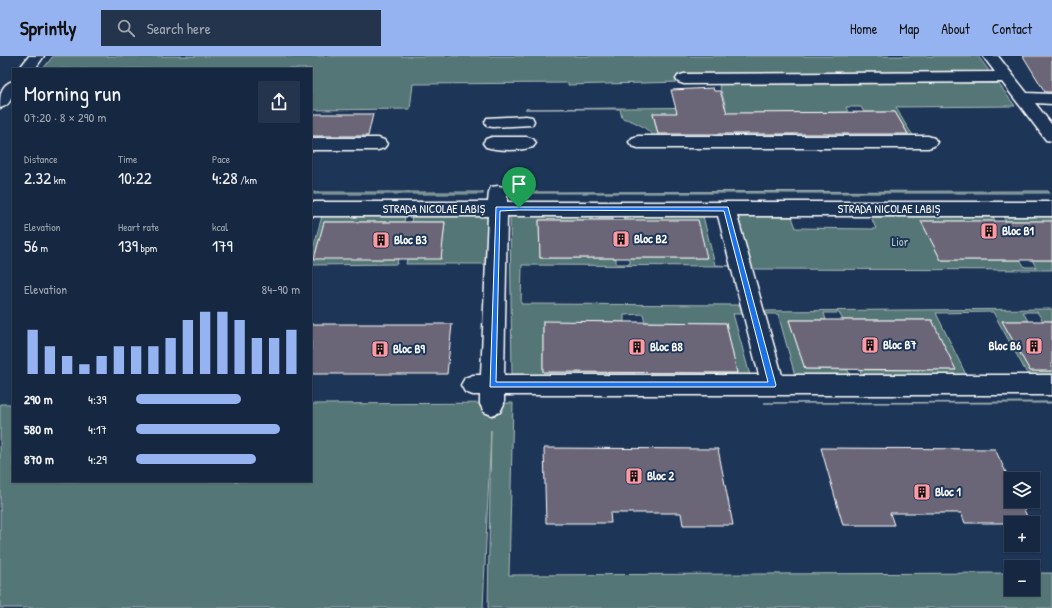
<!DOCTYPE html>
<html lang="en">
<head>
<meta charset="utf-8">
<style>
	:root { --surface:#162841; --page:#23344c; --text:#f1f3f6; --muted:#9ea6b1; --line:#35445a; --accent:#95b2f1 }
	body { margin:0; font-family:"Patrick Hand",sans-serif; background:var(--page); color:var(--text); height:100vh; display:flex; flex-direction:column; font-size:15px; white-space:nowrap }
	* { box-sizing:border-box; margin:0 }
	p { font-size:13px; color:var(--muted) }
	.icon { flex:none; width:22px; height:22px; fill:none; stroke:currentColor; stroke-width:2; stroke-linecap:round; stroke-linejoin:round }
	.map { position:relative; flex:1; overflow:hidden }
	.drawer { position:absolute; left:12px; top:12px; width:300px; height:414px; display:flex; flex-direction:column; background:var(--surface); border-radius:0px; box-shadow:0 1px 3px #0004,0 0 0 1px var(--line) }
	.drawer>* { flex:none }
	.fabs { position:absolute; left:1004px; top:416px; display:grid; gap:8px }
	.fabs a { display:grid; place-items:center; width:36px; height:36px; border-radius:0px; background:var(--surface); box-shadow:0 1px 3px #0004,0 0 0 1px var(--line); font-size:20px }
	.pin { position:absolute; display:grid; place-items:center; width:34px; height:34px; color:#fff; margin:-41px -17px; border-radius:50% 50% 50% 0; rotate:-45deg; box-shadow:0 0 4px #0007 }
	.pin .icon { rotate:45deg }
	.round { display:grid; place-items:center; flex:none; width:42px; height:42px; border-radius:0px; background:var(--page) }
	.headline { display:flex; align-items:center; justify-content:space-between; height:68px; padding:0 12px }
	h1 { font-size:22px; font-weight:600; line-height:30px }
	.figures { display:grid; grid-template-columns:repeat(3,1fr); gap:6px; height:68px; padding:4px 12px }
	.figures div { display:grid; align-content:center }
	.figures b { font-size:17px; font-weight:600 }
	.figures small { font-size:11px; font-weight:400 }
	.figures p { font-size:11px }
	.chart { height:112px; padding:8px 12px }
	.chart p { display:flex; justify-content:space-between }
	.chart svg { width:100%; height:72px; margin-top:4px; stroke:var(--accent); stroke-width:6 }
	ul { padding:0 12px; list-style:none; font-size:13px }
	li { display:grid; grid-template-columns:64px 48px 1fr; align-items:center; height:30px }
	li i { height:10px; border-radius:5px; background:var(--accent) }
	header { display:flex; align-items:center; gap:24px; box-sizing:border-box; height:56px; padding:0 20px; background:var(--accent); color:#111 }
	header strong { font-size:19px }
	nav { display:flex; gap:22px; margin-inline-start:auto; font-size:14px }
	.search { width:280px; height:36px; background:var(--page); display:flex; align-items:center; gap:10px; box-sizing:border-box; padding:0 14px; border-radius:0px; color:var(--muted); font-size:15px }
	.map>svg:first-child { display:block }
</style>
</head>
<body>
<header>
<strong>Sprintly</strong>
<div class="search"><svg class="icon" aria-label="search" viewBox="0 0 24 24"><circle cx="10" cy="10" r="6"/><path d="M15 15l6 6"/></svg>Search here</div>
<nav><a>Home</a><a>Map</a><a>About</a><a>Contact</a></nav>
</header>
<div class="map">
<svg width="1052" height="552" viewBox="0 0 1052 552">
	<rect width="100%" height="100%" fill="#1d3557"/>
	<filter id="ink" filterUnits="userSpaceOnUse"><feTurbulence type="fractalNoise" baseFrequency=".025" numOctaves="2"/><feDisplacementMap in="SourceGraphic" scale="8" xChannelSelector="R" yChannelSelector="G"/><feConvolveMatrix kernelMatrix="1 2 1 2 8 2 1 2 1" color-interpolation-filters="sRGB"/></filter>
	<g filter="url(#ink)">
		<!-- green -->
		<g fill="#547676" stroke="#aababa" fill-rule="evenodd">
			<path d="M53 0H978L1015 50 896 51C902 63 910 77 919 86H657C649 72 637 66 622 62L620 53H525L726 51 718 25 568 29V27L413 28 410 53 311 54V13H43ZM846 51H861L864 56H895L911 83 796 84 784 57 848 56ZM763 57 773 83 659 84 653 58Z"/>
			<polygon points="1048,135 1050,137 520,137 520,136"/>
			<rect x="314" y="136" width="169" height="2"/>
			<polygon points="322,160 405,160 404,166 324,166 314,202 398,203 397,208 311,209 311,200"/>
			<polygon points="412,160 488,160 486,208 406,208 407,203 441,202 445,166 411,166"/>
			<polygon points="510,160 612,160 613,164 539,164 540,202 616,202 616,208 630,208 630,202 706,202 624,164 623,160 703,160 715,209 735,210 522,209 521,248 745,249 745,258 733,258 751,323 651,323 650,316 737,317 726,267 645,266 643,258 624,259 624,266 543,266 543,316 634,316 634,323 512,323"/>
			<polygon points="736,160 792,161 796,172 876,173 871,161 993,160 995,165 921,165 941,204 1020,204 1025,211 1036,211 1032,204 1052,204 1052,214 751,213"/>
			<polygon points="1052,160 1052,165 1006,165 1003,161"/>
			<polygon points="1052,253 1052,265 1043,265 1037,256 1023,256 1028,265 1002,265 1030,315 1052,315 1052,323 1030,323 993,256 936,257 968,323 863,323 860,314 955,314 932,264 843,264 839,257 824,257 826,264 789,264 805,313 848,314 851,323 796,323 778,258 763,258 762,255"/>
			<polygon points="1052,346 1052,347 764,347"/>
			<polygon points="513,347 509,519 1011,517 1011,533 1033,533 1033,517 1052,517 1052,552 488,552 491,374 483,552 0,552 0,348 13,348 13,425 311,425 311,348"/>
		</g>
		<!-- building -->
		<g fill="#6b6677" stroke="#fff">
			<polygon points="1023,0 1052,0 1052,36 1045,36"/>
			<polygon points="713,32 714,35 720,35 727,57 895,56 908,78 658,78 653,57 677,57 671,34"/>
			<polygon points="311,58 373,58 368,80 311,80"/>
			<polygon points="539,164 698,164 707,202 540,202"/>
			<polygon points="921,165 1052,165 1052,204 941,204"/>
			<polygon points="324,166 445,166 441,203 314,203"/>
			<polygon points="789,264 932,264 956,314 805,313"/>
			<polygon points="543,265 726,267 737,317 543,316"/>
			<polygon points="1002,265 1052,265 1052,315 1030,315"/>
			<polygon points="311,268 452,268 447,318 311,318"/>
			<polygon points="544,392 718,393 733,469 683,469 681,457 610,457 611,467 546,467"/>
			<polygon points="821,392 995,393 1011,427 1011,445 1020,445 1030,467 965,467 961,457 890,457 894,469 843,469"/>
		</g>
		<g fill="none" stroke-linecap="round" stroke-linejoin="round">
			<!-- minor casing -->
			<g stroke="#fff" stroke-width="3">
				<g id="minor">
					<polygon points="29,0 44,0 35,13 19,13"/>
					<polygon points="983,0 998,0 1027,37 1052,38 1052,48 1035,47 1052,69 1052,85 1046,84 1002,26 684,28 678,26 676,23 678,20 684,18 995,16"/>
					<path d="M13 25C13 37 13 49 0 52 0 40 0 29 13 25Z"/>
					<polygon points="526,60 532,61 534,65 532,69 493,71 487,70 485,66 487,62"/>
					<polygon points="638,80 928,80 934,82 937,86 934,90 928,92 638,92 632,90 629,86 632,82"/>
					<path d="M492 81H527L533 83 536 87 533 91C520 95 499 95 486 91L483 87 486 83Z"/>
					<polygon points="311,82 378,82 384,84 387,88 384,92 378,94 311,94"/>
					<path d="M498 130 505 131 507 136V146H1052V160H737L782 319H1052V339H504V348L500 356 492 359 484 356 480 348V339H473L465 336 461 329 465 322 473 319H481L488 160H311V146H488L489 136 491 131ZM507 160H718L759 319H504Z"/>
				</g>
			</g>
			<!-- minor -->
			<use href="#minor" fill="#1d3557" fill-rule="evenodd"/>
		</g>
	</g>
	<!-- route -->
	<path fill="#1a73e8" stroke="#fff" fill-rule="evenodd" d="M496 151H728L776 329 775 331H490ZM519 154 724 155 768 326H496L500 155Z"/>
	<!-- icons -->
	<defs>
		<g id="building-square" transform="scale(0.9)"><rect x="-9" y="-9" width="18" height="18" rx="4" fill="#ff9aa2" stroke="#1d3557"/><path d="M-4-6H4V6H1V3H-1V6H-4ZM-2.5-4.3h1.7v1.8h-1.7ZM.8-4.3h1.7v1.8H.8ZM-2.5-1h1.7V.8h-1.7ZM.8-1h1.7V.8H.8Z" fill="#111"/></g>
	</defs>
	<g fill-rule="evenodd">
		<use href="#building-square" x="989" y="175"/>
		<use href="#building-square" x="621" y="183"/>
		<use href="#building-square" x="381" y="184"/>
		<use href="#building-square" x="870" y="289"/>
		<use href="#building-square" x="1034" y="290"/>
		<use href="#building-square" x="637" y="291"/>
		<use href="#building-square" x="380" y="293"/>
		<use href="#building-square" x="634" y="420"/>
		<use href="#building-square" x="922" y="436"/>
	</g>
	<g text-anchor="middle" stroke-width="4" stroke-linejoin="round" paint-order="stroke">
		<!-- street labels -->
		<g font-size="12" fill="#fff" stroke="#1d3557">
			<text x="434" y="157">STRADA NICOLAE LABIȘ</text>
			<text x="889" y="157">STRADA NICOLAE LABIȘ</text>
		</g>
		<!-- poi labels -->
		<g font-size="12" font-weight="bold" fill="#fff" stroke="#1d3557" text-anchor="start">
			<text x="1002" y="179">Bloc B1</text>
			<text x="634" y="187">Bloc B2</text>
			<text x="394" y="188">Bloc B3</text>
			<text x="883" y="293">Bloc B7</text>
			<text x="1021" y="294" text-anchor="end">Bloc B6</text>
			<text x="650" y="295">Bloc B8</text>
			<text x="393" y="297">Bloc B9</text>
			<text x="647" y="424">Bloc 2</text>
			<text x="935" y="440">Bloc 1</text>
		</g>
		<!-- park labels -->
		<g font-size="12" fill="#b2c1c1" stroke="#1d3557">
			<text x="900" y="190">Lior</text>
		</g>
	</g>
</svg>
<div class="fabs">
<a><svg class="icon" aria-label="layers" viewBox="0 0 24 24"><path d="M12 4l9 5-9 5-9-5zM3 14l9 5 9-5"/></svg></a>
<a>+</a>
<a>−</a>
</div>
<div class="pin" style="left:519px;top:152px;background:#1e9e55"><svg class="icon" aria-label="arrive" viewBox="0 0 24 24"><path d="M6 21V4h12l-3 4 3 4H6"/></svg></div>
<section class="drawer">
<div class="headline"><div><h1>Morning run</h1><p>07:20 · 8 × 290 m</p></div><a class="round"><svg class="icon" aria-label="share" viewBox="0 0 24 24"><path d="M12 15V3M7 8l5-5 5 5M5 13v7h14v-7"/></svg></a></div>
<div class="figures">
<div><p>Distance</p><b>2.32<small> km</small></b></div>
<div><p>Time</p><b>10:22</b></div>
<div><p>Pace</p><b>4:28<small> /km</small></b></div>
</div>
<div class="figures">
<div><p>Elevation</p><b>56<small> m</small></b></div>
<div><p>Heart rate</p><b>139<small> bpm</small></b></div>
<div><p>kcal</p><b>179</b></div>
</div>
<div class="chart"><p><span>Elevation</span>84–90 m</p>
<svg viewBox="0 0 160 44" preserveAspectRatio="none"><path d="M5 44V17M15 44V27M25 44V33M35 44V38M45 44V33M55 44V27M65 44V27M75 44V27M85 44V22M95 44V11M105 44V6M115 44V6M125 44V11M135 44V22M145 44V22M155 44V17"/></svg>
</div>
<ul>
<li><b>290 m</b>4:39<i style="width:64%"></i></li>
<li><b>580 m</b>4:17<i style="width:88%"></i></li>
<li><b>870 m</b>4:29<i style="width:73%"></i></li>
</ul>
</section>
</div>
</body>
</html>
